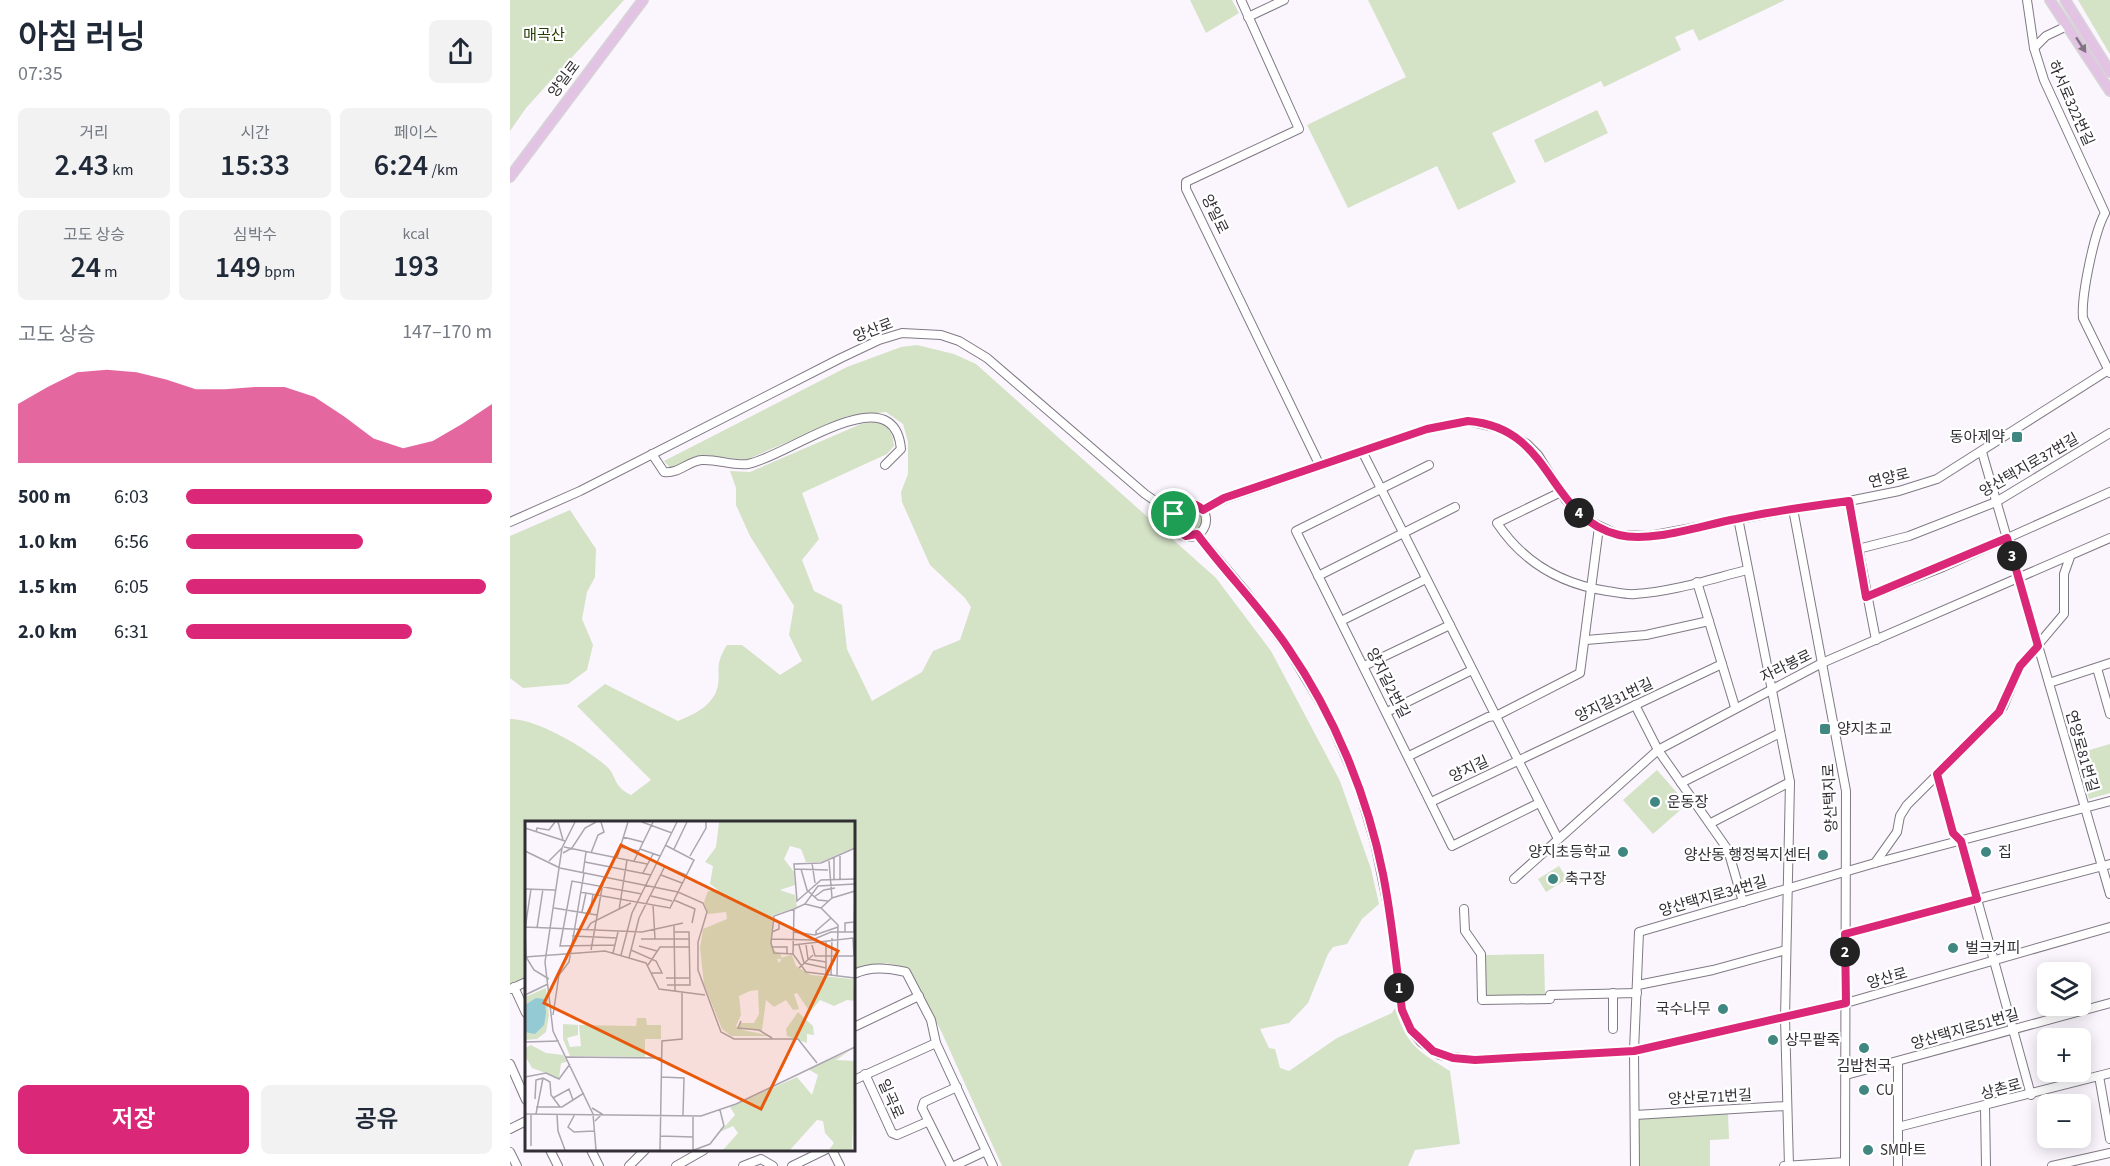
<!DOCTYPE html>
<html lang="ko">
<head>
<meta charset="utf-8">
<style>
	:root { --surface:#fff; --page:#f2f2f3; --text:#1f2937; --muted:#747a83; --accent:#db2777 }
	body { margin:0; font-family:"Source Sans 3","Noto Sans KR",sans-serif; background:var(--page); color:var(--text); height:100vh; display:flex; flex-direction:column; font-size:22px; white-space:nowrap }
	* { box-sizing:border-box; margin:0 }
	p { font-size:20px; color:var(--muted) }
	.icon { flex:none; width:33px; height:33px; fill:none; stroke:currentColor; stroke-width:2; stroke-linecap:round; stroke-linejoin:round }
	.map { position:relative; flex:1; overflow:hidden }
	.sheet { display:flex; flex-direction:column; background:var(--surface); width:510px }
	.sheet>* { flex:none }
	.tools { position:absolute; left:1527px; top:962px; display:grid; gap:12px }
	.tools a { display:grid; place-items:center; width:54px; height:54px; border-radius:9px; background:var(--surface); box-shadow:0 3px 15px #0003; font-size:30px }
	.pin { position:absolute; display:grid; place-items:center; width:51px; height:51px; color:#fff; margin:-26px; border:3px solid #fff; border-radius:50%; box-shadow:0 2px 6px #0007 }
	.km { position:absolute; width:30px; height:30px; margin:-15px; border-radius:50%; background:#222; color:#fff; font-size:16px; line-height:30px; text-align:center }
	.round { display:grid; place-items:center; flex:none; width:63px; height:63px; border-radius:9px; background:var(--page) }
	.head { display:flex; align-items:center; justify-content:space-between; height:102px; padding:0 18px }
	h1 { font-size:33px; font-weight:600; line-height:45px }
	.metrics { display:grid; grid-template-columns:repeat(3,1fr); gap:9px; height:102px; padding:6px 18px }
	.metrics div { display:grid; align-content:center; border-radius:9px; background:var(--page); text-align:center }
	.metrics b { font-size:30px; font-weight:600 }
	.metrics small { font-size:16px; font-weight:400 }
	.metrics p { font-size:16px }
	.chart { height:168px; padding:12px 18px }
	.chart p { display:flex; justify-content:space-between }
	.chart svg { width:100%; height:108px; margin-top:6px; fill:var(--accent); opacity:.7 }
	.cta { display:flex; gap:12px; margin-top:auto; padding:12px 18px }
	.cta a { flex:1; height:69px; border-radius:9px; background:var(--accent); color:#fff; font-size:24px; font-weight:600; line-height:69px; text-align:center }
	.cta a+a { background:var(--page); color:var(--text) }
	ul { padding:0 18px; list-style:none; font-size:20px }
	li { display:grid; grid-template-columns:96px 72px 1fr; align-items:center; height:45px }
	li i { height:15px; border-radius:8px; background:var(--accent) }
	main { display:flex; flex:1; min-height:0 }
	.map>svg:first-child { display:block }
</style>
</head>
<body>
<main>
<section class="sheet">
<div class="head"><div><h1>아침 러닝</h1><p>07:35</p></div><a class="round"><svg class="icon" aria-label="share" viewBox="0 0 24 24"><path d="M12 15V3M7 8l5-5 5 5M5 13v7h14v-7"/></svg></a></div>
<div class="metrics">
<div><p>거리</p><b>2.43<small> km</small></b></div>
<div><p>시간</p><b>15:33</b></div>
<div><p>페이스</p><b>6:24<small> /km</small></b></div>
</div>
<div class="metrics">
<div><p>고도 상승</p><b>24<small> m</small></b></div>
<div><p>심박수</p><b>149<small> bpm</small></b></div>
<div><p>kcal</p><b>193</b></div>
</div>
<div class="chart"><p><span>고도 상승</span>147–170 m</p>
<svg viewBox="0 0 160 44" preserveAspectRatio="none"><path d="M0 44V20L10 13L20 7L30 6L40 7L50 10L60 14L70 14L80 13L90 13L100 17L110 25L120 34L130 38L140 35L150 28L160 20V44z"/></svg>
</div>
<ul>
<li><b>500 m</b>6:03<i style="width:100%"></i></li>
<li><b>1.0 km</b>6:56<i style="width:58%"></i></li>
<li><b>1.5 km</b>6:05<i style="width:98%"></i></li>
<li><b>2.0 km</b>6:31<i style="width:74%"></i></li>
</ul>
<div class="cta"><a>저장</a><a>공유</a></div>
</section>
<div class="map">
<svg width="1600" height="1166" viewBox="0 0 1600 1166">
	<rect width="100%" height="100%" fill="#fbf6fe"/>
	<!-- green -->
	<g fill="#d4e2c6">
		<polygon points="0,0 114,0 16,108 0,131"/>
		<polygon points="680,0 722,0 729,13 696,33"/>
		<polygon points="858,0 1275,0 1189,41 1183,29 1165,37 1171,50 1094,87 1091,81 982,133 1006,182 948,210 927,166 838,208 797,125 896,77"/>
		<polygon points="1568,0 1600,0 1600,54 1598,51"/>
		<polygon points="1087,110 1098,133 1035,163 1024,140"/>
		<path d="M407 345 444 354 466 364 706 578 761 651 830 781 861 869 869 904 852 919 837 944 823 947 818 954 798 1003 779 1023 750 1029 759 1048 765 1049 770 1068 779 1071 827 1038 882 1013 885 1008C897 1046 908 1051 940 1071L950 1144 905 1150 898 1166H492L432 1033 399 968 376 963 344 969V822H16V977L0 985V719C27 719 74 747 95 765 108 775 101 785 121 795L141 780 67 706 95 684 168 721C182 715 199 708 206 692 213 674 202 668 217 645H232L270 675 292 661 279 635 284 606 240 536 226 505V488L220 471 240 472 351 424 368 421C379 428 383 433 384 446L377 454 292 493 309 539 292 560 304 591 332 605 337 649 362 701 412 672 423 651 450 640 461 607 455 598 420 565 392 502 391 492 398 474V442L393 424 376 412 338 416 236 460 193 455 162 470 154 461 337 367 391 347Z"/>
		<circle cx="681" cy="520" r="12"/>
		<polygon points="60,510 86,549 85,577 77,592 72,619 83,645 77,670 58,684 13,688 0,678 0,536"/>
		<polygon points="1600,744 1600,793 1579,799 1566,754"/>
		<polygon points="1147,770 1177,804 1143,834 1113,800"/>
		<polygon points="1049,866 1057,879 1036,892 1028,879"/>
		<polygon points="1034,954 1035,996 976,997 975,955"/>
		<polygon points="1218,1113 1219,1139 1200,1140 1200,1166 1127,1166 1127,1118"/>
	</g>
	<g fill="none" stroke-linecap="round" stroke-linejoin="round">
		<!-- minor casing -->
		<g stroke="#817985" stroke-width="10">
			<g id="minor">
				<polyline points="731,0 789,129 676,182 676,189 810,466"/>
				<path d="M1517 0 1524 48 1534 80 1595 213C1584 233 1571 296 1573 318L1600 373"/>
				<polyline points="738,17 774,0"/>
				<polyline points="1524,48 1536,36 1557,26"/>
				<polyline points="1472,452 1600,894"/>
				<polyline points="853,453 1048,839"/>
				<path d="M142 454 154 472C169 474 178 461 192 460 207 459 223 466 238 464 275 458 384 373 391 449L375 465"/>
				<polyline points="919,465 786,531 942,846 1029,803"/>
				<path d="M1051 492 987 523C1013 562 1051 584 1097 591 1106 592 1116 595 1125 594 1162 592 1201 579 1237 570"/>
				<polyline points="1339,501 1366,640"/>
				<circle cx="679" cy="520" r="17"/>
				<polyline points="1283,509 1336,791 1335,1166"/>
				<polyline points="693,510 714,499 917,429 958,421 989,428 1017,444 1028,455 1056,500 1079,521 1109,535 1139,536 1283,509 1339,501 1389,491 1427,479 1600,369"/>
				<polyline points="1228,518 1280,782 1275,1018 1279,1166"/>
				<polyline points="0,522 70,491 331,358 369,340 392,333 431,335 449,341 477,358 635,494 664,514"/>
				<polyline points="687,534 736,592 778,649 817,714 848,785 865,843 880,916 892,1010 901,1030 911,1042 930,1055 965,1060 1124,1051 1336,1003 1600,927"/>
				<polyline points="1348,549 1399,536 1486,502 1600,433"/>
				<polyline points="808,576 945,507"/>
				<polyline points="1187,582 1225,707"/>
				<polyline points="1356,597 1433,567 1600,492"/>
				<polyline points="831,621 916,579"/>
				<polyline points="1076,640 1136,635 1199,621"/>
				<polyline points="854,666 940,625"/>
				<polyline points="1587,668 1600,714"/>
				<polyline points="1539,683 1600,663"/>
				<polyline points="1125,705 1148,750 1218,850 1233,902"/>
				<polyline points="877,712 962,670"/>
				<polyline points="899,756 978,717 986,716 1070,673 1089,527"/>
				<polyline points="1427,774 1443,833 1451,841 1521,1095"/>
				<polyline points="1171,783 1270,733"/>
				<polyline points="921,802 1212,664"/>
				<polyline points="1201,823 1280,782"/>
				<polyline points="1365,863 1387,832 1390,816 1397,805 1484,718 1493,707 1510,666 1554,614 1554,574 1560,557"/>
				<polyline points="1004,879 1148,750 1312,663 1600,538"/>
				<polyline points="954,909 955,931 971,954 972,1000 1040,999 1040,995 1127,993"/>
				<polyline points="1335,934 1600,864"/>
				<path d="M344 974C361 966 378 968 396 972L421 1020 426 1043 483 1166"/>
				<polyline points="1128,985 1203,970 1276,950"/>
				<polyline points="4,987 16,1013"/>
				<polyline points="1,989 16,982"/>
				<polyline points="344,1027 409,996"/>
				<polyline points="1103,1029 1103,993"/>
				<polyline points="1388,1062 1388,1166"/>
				<polyline points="0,1064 16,1100"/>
				<polyline points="355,1074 382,1133 387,1135 417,1122"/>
				<polyline points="1336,1075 1600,1003"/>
				<polyline points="1589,1076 1600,1139"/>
				<polyline points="344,1080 426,1043"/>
				<polyline points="1475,1107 1476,1166"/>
				<polyline points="1125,1115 1276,1106"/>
				<polyline points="1388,1127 1600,1073"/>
				<polyline points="0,1129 16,1121"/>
				<polyline points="40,1150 48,1166"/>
				<polyline points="81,1150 89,1166"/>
				<polyline points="322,1150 330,1166"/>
				<polyline points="0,1152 7,1166"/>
				<polyline points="119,1166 135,1150"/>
				<polyline points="166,1166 194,1150"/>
				<polyline points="233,1166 251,1159 263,1166"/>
				<polyline points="282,1166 315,1150"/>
				<polyline points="441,1166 412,1108 414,1102 447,1087"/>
				<polyline points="444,1166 476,1151"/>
				<polyline points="1125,1166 1124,1051 1129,932 1365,863 1600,801"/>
				<polyline points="1274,1166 1335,1162"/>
				<polyline points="1542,1166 1600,1153"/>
			</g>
		</g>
		<!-- major casing -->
		<g stroke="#d6d5d6" stroke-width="12">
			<g id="major">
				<polyline points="1540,0 1600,91"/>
				<polyline points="1555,0 1600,72"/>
				<polyline points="0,177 133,0"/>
			</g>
		</g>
		<!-- minor -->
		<use href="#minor" stroke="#fff" stroke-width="8"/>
		<!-- major -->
		<use href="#major" stroke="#e3c3e4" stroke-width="9"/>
	</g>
	<!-- one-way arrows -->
	<defs><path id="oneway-solid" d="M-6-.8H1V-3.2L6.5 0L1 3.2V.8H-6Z" transform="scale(1.5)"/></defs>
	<use fill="#827283" href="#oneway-solid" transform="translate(1571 45) rotate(57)"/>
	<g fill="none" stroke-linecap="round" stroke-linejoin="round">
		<!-- route casing -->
		<g stroke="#fff" stroke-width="12">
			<path id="route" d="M958 421C1045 428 1036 517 1109 535 1142 543 1192 525 1226 519 1263 511 1301 506 1339 501L1356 597 1497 538 1528 646 1510 666 1489 712 1427 774 1443 833 1451 841 1467 899 1335 934 1336 1003 1124 1051 965 1060 943 1058 923 1051 901 1030 892 1010C886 964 882 919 873 874 857 794 824 715 778 648 751 608 716 573 687 534L676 536 667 531 663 517C668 503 681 499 693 510L714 498 917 429Z"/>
		</g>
		<!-- route -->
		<use href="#route" stroke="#db2777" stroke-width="8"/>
	</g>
	<!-- markers -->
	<g fill="#408782" stroke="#fff" stroke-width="2">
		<rect x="1501" y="431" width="12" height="12" rx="3"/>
		<rect x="1309" y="723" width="12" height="12" rx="3"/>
		<circle cx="1145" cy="802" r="6"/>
		<circle cx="1113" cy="852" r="6"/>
		<circle cx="1476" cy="852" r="6"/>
		<circle cx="1313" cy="855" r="6"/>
		<circle cx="1043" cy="879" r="6"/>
		<circle cx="1443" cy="948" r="6"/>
		<circle cx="1213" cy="1009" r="6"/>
		<circle cx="1263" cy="1040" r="6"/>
		<circle cx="1354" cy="1048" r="6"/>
		<circle cx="1354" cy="1090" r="6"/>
		<circle cx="1358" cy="1150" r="6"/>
	</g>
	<g text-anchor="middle" stroke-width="4.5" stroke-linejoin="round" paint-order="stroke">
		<!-- park labels -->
		<g font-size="15" fill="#243c00" stroke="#fff">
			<text x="34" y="40">매곡산</text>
		</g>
		<!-- street labels -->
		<g font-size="15" fill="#322f34" stroke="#fff">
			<text transform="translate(54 79) rotate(-53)" y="5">양일로</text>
			<text transform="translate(1561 103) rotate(66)" y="5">하서로322번길</text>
			<text transform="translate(705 214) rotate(64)" y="5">양일로</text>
			<text transform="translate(363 330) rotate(-21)" y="5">양산로</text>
			<text transform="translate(1519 465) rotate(-30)" y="5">양산택지로37번길</text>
			<text transform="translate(1379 478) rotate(-14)" y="5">연양로</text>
			<text transform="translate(1276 666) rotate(-26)" y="5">자라봉로</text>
			<text transform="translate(878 683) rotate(63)" y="5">양지길2번길</text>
			<text transform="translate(1104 700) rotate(-25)" y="5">양지길31번길</text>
			<text transform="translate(1572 751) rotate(74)" y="5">연양로81번길</text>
			<text transform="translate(959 769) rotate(-25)" y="5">양지길</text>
			<text transform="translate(1320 798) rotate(-93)" y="5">양산택지로</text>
			<text transform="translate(1203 896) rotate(-16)" y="5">양산택지로34번길</text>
			<text transform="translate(1377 978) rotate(-16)" y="5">양산로</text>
			<text transform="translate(1455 1029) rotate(-16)" y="5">양산택지로51번길</text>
			<text transform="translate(1491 1089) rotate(-15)" y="5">상촌로</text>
			<text transform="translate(1200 1097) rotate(-3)" y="5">양산로71번길</text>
			<text transform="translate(381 1099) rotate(66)" y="5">일곡로</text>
		</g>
		<!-- poi labels -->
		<g font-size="15" fill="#322f34" stroke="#fff" text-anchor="start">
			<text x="1495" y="442" text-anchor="end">동아제약</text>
			<text x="1327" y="734">양지초교</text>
			<text x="1157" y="807">운동장</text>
			<text x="1101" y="857" text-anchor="end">양지초등학교</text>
			<text x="1488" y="857">집</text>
			<text x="1301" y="860" text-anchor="end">양산동 행정복지센터</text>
			<text x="1055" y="884">축구장</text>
			<text x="1455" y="953">벌크커피</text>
			<text x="1201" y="1014" text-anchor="end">국수나무</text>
			<text x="1275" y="1045">상무팥죽</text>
			<text x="1354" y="1071" text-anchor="middle">김밥천국</text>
			<text x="1366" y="1095">CU</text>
			<text x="1370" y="1155">SM마트</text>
		</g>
	</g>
	<!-- overview -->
	<g transform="translate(15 821)">
		<rect width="330" height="330" fill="#fbf6fe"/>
		<path d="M194 1H330V26L296 41H281L276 28 265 25 259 38 269 51 270 64 255 69 270 74 272 86 248 94 246 127 256 134 257 138H252L254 142 258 136 267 134 271 145 286 154 328 158 330 180 322 179 309 185 295 179 285 191 272 172 269 173 274 188 268 189 261 179 249 186 241 179 237 210 214 207 215 202H229L234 193 233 169 225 170 214 175 216 194 211 205 218 209 246 215H206L197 208 179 163 175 127 178 108 202 98 201 91 183 93 179 81 183 70 193 69 185 63 188 45 180 41 191 26ZM21 167 24 194 21 211 12 218 0 219V176ZM273 191 288 205 289 214 282 213V222L262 215 261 208ZM112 197H121L122 204H136V218H120V236L45 235 38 218V203L53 204V214L42 217 45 226 56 225 54 204 111 205ZM6 224 21 232 38 234 42 241 36 242 34 257 7 247 0 235V227ZM323 231 311 239 330 240 327 329H304L309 322 300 312 298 300 292 299 265 329H198L213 312 208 305 195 311 210 294 205 286 272 256 287 274 293 254 283 248Z" fill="#d4e2c6"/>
		<path d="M11 177 20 178 21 192 19 204 10 213 0 211V184Z" fill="#93cad4"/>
		<path fill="none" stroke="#aba6ad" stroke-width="1.5" d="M33 1 38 19M50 1 37 27 20 141 28 210 68 293 71 329M117 1 147 12M0 7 40 20M11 11 12 7 24 9 30 1M98 16 118 21M39 26 122 43M95 26 114 30M330 27 296 42 269 43 272 80 296 59 330 58M115 28 135 35M149 28 162 1M0 30 35 47M38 32 47 27 60 7 71 1M66 32 73 14 79 11 76 1M165 35 181 7V1M92 37 103 1M24 40 37 27M109 40 128 1M304 40 307 77M60 41 126 54M132 42 161 54M287 42 290 62M35 47 153 71 178 82 182 91 173 121V149L196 211 209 218H273L292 242M269 48 303 49M276 48 282 69 293 79 303 80M58 52 61 31M118 52 128 33M136 54 157 62M309 58V36M315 58V33M330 63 293 65 280 83 269 88 268 133 281 151 330 157M0 68 30 69M55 71 145 87 169 39 140 24M126 75 147 80M289 76 299 69 310 67M149 79 170 88 167 102M280 83 296 87 313 104 312 154M128 84 130 118M29 87 72 94M296 87 307 77 330 70M94 89 102 39M57 91 61 72M65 92 68 73M149 105 150 170M0 106 117 111 158 102M12 107 18 68M0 108 6 68M62 108 66 102 106 82M0 111 1 136 9 149 24 158M247 111 254 108V101L248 100M268 111 290 114 313 106M320 111V102L329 101M329 111 330 71M291 114V110L306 97M47 115 92 117M116 118H164M247 118 287 119 306 111H330M90 124 35 125 47 60 117 73M268 124 328 117 329 135M274 124 279 142 301 147M281 124 283 138 301 141M287 124 290 135H328M114 125 132 130M246 126H262V133M66 129 79 56M106 129 131 140 137 152H126M88 132 93 111M268 133 249 132 246 122 249 95 269 88M96 134 107 92 152 1M0 136 80 130 121 142 134 168 180 174M104 137 114 97 140 45M123 144 135 126H164M274 147 288 134M301 154V120M306 154 307 117M141 157H164M142 164H165L164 111H150M0 174 23 163M28 194 34 154 44 141 59 52M216 200 213 207 234 209 247 217M0 221 34 220M41 236 137 237M0 256 21 252 34 258 45 243M136 256 159 257 158 294M18 257 25 261 26 274 35 286M28 277 44 268 48 279M10 278 11 259 18 257M11 286H37L59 272M67 287 77 293 70 300M0 293 176 295 211 283 330 226M11 293 18 257M50 293 43 306 49 311 69 310M32 294 33 310 40 329M135 315 168 316M6 325V293M135 329 137 220 157 218V171M168 329V296M169 329 185 323 199 305 195 289"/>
		<path fill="#e8590c" fill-opacity="0.15" stroke="#e8590c" stroke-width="3" d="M96 24 313 130 236 288 19 182Z"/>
		<rect width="330" height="330" fill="none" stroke="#322f34" stroke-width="3"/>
	</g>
</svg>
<div class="tools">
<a><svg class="icon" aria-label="layers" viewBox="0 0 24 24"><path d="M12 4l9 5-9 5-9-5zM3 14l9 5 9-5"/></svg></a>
<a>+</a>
<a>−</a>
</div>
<div class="pin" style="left:664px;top:514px;background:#1e9e55"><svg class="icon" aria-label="arrive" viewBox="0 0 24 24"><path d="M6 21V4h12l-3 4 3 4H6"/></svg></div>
<b class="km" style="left:889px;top:988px">1</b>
<b class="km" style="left:1335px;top:952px">2</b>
<b class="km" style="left:1502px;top:556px">3</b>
<b class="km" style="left:1069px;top:513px">4</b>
</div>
</main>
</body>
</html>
